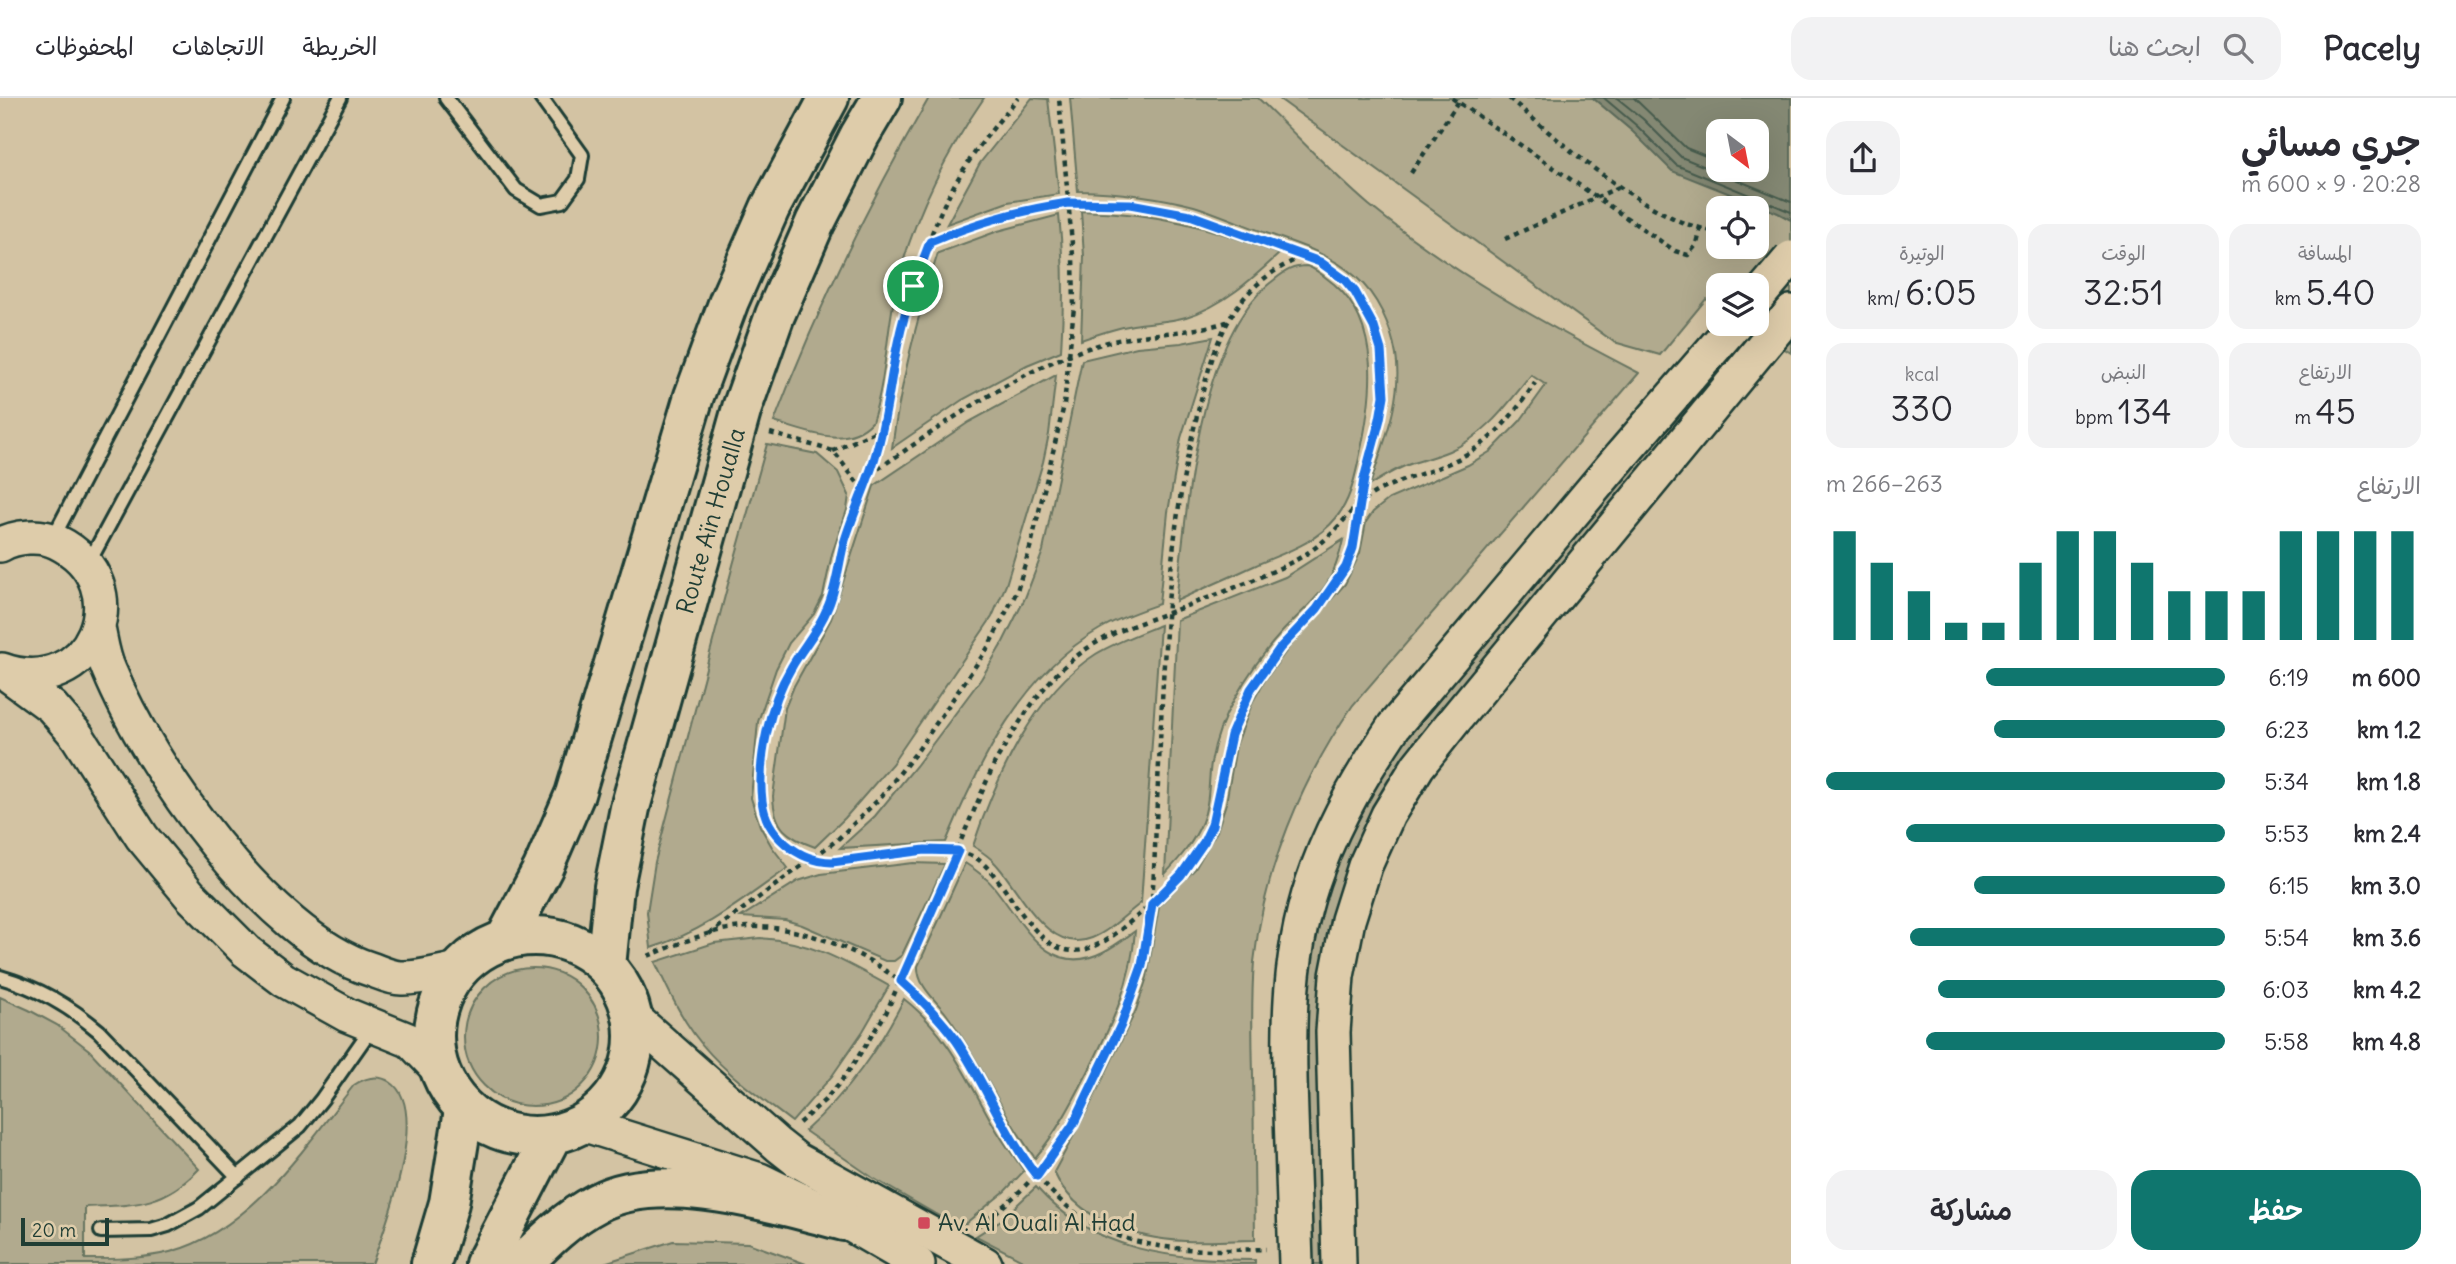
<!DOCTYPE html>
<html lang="ar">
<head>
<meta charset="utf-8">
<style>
	:root { --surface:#fff; --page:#f2f2f3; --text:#2b2b33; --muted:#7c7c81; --line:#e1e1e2; --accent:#0f766e }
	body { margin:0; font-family:Delius,"Playpen Sans Arabic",sans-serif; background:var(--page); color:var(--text); direction:rtl; height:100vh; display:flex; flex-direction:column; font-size:26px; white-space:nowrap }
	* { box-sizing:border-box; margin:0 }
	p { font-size:23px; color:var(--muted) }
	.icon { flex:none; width:38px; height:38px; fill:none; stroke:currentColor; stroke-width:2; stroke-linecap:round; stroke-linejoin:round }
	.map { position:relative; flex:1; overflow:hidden; direction:ltr }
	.sheet { display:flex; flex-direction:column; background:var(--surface); width:665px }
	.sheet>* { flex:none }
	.needle { width:46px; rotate:148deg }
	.buttons { position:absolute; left:1706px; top:21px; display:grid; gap:14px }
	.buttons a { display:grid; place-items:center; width:63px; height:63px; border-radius:14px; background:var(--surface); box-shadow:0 7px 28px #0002; font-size:35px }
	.scale { position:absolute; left:21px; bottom:18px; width:88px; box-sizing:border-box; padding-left:7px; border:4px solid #1f3d34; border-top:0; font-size:19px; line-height:24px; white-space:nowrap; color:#1f3d34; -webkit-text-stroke:5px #deccaa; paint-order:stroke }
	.pin { position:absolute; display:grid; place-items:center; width:60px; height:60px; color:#fff; margin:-30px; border:4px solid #fff; border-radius:50%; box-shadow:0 2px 7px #0007 }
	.round { display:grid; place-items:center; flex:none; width:74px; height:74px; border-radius:21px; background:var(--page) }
	.summary { display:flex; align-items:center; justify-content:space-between; height:119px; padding:0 35px }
	h1 { font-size:38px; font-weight:600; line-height:52px }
	.figures { display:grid; grid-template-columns:repeat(3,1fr); gap:10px; height:119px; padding:7px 35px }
	.figures div { display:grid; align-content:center; border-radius:18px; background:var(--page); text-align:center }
	.figures b { font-size:35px; font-weight:600 }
	.figures small { font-size:19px; font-weight:400 }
	.figures p { font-size:19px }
	.chart { height:196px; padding:14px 35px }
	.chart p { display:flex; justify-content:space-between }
	.chart svg { width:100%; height:126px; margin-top:7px; stroke:var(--accent); stroke-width:6 }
	.primary-button { display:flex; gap:14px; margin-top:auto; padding:14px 35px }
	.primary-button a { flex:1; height:80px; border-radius:21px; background:var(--accent); color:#fff; font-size:28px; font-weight:600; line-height:80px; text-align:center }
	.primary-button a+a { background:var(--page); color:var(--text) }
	ul { padding:0 35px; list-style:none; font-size:23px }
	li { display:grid; grid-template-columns:112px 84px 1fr; align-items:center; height:52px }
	li i { height:18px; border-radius:9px; background:var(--accent) }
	header { display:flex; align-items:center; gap:42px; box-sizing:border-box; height:98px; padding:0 35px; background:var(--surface); border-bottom:2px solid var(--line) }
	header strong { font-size:33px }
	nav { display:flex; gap:38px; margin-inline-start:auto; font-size:24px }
	.search { width:490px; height:63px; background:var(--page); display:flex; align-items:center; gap:18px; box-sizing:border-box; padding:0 24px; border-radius:21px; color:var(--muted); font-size:26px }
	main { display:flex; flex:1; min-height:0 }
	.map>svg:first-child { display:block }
</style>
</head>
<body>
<header>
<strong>Pacely</strong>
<div class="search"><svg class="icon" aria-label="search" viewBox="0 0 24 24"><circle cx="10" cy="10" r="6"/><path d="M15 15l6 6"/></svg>ابحث هنا</div>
<nav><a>الخريطة</a><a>الاتجاهات</a><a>المحفوظات</a></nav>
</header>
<main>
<section class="sheet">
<div class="summary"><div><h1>جري مسائي</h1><p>20:28 · 9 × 600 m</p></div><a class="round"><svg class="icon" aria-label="share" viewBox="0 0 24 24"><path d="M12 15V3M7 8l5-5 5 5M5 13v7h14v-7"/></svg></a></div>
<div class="figures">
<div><p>المسافة</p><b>5.40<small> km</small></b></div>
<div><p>الوقت</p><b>32:51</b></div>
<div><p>الوتيرة</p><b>6:05<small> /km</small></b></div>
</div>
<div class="figures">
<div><p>الارتفاع</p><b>45<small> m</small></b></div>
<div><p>النبض</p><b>134<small> bpm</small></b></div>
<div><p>kcal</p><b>330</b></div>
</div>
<div class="chart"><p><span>الارتفاع</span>263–266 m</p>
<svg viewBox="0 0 160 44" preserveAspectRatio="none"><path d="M5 44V6M15 44V17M25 44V27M35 44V38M45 44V38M55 44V17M65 44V6M75 44V6M85 44V17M95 44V27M105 44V27M115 44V27M125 44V6M135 44V6M145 44V6M155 44V6"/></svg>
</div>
<ul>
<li><b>600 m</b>6:19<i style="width:60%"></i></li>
<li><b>1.2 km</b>6:23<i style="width:58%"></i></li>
<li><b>1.8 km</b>5:34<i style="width:100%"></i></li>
<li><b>2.4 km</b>5:53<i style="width:80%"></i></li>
<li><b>3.0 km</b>6:15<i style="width:63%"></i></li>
<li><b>3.6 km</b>5:54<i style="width:79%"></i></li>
<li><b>4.2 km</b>6:03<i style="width:72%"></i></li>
<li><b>4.8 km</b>5:58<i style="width:75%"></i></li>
</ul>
<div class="primary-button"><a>حفظ</a><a>مشاركة</a></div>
</section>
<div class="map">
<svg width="1791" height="1166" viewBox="0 0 1791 1166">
	<rect width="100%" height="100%" fill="#d3c3a3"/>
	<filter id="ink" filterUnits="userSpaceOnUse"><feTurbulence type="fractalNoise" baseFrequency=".0143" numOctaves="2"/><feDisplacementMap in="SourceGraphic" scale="14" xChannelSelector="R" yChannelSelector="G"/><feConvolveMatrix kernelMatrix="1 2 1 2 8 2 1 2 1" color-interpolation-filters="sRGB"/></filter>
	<g filter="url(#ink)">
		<!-- green -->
		<g fill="#b1aa8e" stroke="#687461" stroke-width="2" fill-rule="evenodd">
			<path d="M929 0H984C945 57 913 120 897 187 886 232 887 280 872 324 846 352 805 333 774 324 817 211 869 104 929 0Z"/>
			<polygon points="1032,0 1048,1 1059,96 1008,104 947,126 980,65"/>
			<path d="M1070 0H1258C1295 35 1330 74 1369 107 1452 175 1544 226 1639 275L1353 607C1301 683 1264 771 1254 864 1251 901 1252 938 1253 976 1254 1031 1254 1086 1255 1142 1232 1142 1208 1144 1185 1143 1136 1141 1075 1122 1054 1074L1089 1009 1136 912 1147 879 1159 808 1195 771 1217 733 1226 705 1236 648 1253 603 1265 582 1290 548 1345 486 1360 455 1366 424 1373 414 1389 401 1468 367 1491 353 1520 323 1546 287 1531 277C1507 307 1485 338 1449 353 1437 358 1425 361 1413 365 1397 370 1384 378 1370 387 1383 346 1403 301 1396 257 1391 228 1378 198 1355 178 1330 156 1300 147 1269 136 1244 127 1219 116 1194 108 1156 98 1117 94 1078 93Z"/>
			<path d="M1278 0H1593L1632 33 1791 122V255L1756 233 1617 397 1434 624 1366 727 1323 1166H1311C1310 1109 1308 1053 1307 996 1306 945 1303 893 1314 842 1331 758 1371 682 1425 616L1657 340 1754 232 1745 226H1757V187H1718V209L1706 201 1660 257 1614 244ZM1718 110H1757V149H1718Z"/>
			<path d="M1081 113C1158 115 1208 128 1279 156 1252 181 1223 208 1186 219 1169 224 1151 224 1133 227 1115 230 1098 236 1081 242L1084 158Z"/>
			<path d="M1059 117C1064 163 1064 207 1061 253L1027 267 962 302 892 350C901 283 917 219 938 155L998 133Z"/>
			<path d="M1307 168C1318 172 1325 179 1334 186 1383 228 1372 301 1360 356 1355 378 1351 402 1336 420 1316 445 1283 455 1254 468 1228 480 1202 491 1176 503 1187 414 1197 238 1274 182 1285 173 1293 168 1307 168Z"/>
			<path d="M1213 239 1181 340 1168 414 1159 506C1139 513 1118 520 1100 531 1022 575 979 665 946 744L840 750 875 718 916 668 981 581 1003 544 1025 500 1043 453 1082 262 1137 249 1181 245Z"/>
			<path d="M1056 277 1049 336 1043 364 1006 487 992 519 892 666 845 720 815 749C787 739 774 730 773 698L785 610 794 588 831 521 874 388 969 324Z"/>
			<path d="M767 346 817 356 838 374 849 397 847 412 832 456 823 498 814 516 789 545 776 571 758 624 751 700 760 728 772 749 788 770C741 803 707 832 651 850L647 814 655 764 733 467Z"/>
			<path d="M1343 442C1332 493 1315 499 1282 534 1264 554 1248 576 1235 600 1223 620 1215 642 1211 665 1208 685 1210 705 1202 724 1194 744 1180 760 1165 776L1177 522 1285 479Z"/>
			<path d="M1160 527 1141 805C1126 816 1110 833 1092 840 1047 858 1020 791 995 765 989 758 981 753 973 748 995 682 1034 595 1096 556 1116 544 1138 536 1160 527Z"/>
			<polygon points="913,765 945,766 902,857 894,863 885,863 802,827 785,822 741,819 798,783 821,776"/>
			<path d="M965 765C976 772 986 779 994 789 1023 825 1048 882 1103 854 1115 848 1125 840 1135 833 1131 888 1112 925 1088 974 1072 1005 1057 1034 1035 1060 1001 1015 981 963 947 917 936 902 917 888 918 868Z"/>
			<path d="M760 840C813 844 844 863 889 888L863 933 832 978 792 1024C757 997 720 972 694 936 678 914 667 889 655 864L714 845Z"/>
			<circle cx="533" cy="939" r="69"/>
			<path d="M0 899 29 912 57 927 89 952 199 1071C163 1109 133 1107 85 1109V1161C114 1161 142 1161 170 1154 250 1133 306 1048 354 987 365 980 378 976 390 984 431 1010 385 1130 372 1166H0Z"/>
			<path d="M904 901C948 935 967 981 994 1028 1003 1044 1014 1058 1024 1073L1005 1093 960 1130 873 1080 805 1033C848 994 878 952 904 901Z"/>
			<path d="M1036 1089C1095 1155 1172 1161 1255 1162V1166H1030L976 1138 1001 1122Z"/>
			<polygon points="673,1143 748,1145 806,1166 601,1166"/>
		</g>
		<!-- water -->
		<path fill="#848873" stroke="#5c6a5a" stroke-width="2" fill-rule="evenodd" d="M1593 0H1791V122L1778 115 1672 73 1632 33ZM1718 33H1757V72H1718Z"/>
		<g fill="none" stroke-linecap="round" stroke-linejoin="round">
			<!-- shore -->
			<g stroke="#475b4d" stroke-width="2">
				<polyline points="1604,0 1637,28 1676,67 1791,114"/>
				<polyline points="1617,0 1643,21 1681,59 1791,104"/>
				<polyline points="1634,0 1686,50 1718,63"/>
			</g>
			<!-- lane casing -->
			<g stroke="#1f3d34" stroke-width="18">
				<g id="lane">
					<polyline points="446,0 516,92 541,107 562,103 578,81 582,57 541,0"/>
					<polyline points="53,440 283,0"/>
					<polyline points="88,466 340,0"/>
					<path d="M0 879C38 890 68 907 99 933L238 1079"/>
					<polyline points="101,1133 151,1132 168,1127 199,1110 300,1028 322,1001 373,928"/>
				</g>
			</g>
			<!-- secondary casing -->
			<g stroke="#1f3d34" stroke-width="38">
				<g id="secondary">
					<path d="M0 447C16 438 40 436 57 444 142 486 91 604 2 572"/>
					<path d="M98 530C101 544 103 559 109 572 149 669 267 839 370 871 379 874 391 880 401 880 419 881 440 874 459 871"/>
					<polyline points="3,573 52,609 77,638 142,739 190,797 246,853 284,882 347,917 411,943 438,971"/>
					<polyline points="633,919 778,1047 797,1062 985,1166"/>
					<polyline points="582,1026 760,1082 844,1123 918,1166"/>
					<path d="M1296 1166C1294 1116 1293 1066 1291 1016 1288 930 1287 851 1318 769 1337 718 1364 673 1394 628L1614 366 1735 226"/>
					<polyline points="1339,1166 1333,934 1337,878 1348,822 1365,768 1388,717 1418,668 1453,624 1791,214"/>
				</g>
			</g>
			<!-- highway casing -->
			<g stroke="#1f3d34" stroke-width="44">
				<g id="highway">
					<circle cx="534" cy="938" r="100"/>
					<polyline points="505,842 543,770 575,696 694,298 729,203 770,110 829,0"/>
					<polyline points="606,868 614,789 630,710 742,310 775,217 815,125 860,37 882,0"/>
					<polyline points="431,1166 449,1105 464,1012"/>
					<polyline points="485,1166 552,1037"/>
					<path d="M522 1166C545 1143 568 1120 597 1105 662 1070 776 1106 844 1123"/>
				</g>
			</g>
			<!-- path -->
			<g stroke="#1f3d34" stroke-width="4.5" stroke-dasharray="5 5" stroke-linecap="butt">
				<polyline points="1452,0 1675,153 1688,157 1697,146 1701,129"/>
				<path d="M1509 0C1561 45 1614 92 1677 122 1690 128 1705 131 1718 135"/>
				<polyline points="1411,75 1461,0"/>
				<polyline points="1505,141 1619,89"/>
				<path d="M930 144C1035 100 1122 91 1231 131 1261 141 1295 149 1323 166 1375 196 1392 265 1380 321 1376 339 1370 357 1366 375 1358 407 1361 441 1345 471 1319 517 1275 547 1250 593 1238 616 1228 640 1223 665 1219 686 1219 708 1212 728 1198 765 1166 794 1136 819 1120 832 1104 847 1083 852 1033 862 1011 783 976 760 965 754 954 752 942 751 916 753 890 757 864 760 850 762 835 765 822 763 802 761 785 749 774 733 753 700 762 655 770 620 783 569 821 540 833 493 839 471 842 448 850 426 858 403 869 381 876 357 886 318 890 277 899 238 909 196 924 153 941 113 960 71 988 35 1018 0"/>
				<polyline points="770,335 833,353 864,393"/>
				<polyline points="833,353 881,331"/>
				<path d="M870 376C943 328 1016 271 1101 246 1143 234 1185 237 1227 224"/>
				<polyline points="709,836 837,742 880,700 918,652 987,551 1017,493 1032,443 1064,307 1074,209 1073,157 1059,0"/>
				<path d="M648 858C676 847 705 834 734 830 817 820 917 877 959 947 995 1006 1019 1074 1077 1116 1132 1156 1201 1153 1266 1151"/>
				<path d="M799 1025 825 1002 847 976 886 915 995 664C1016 630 1037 593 1067 566 1100 537 1130 529 1170 514 1210 499 1250 485 1288 466 1305 458 1322 446 1335 432 1348 418 1360 402 1378 393 1400 382 1424 376 1447 366 1489 348 1510 322 1535 285"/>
				<path d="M979 1127C1045 1079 1066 1040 1101 968 1117 936 1132 903 1141 868 1155 815 1154 758 1157 703 1164 580 1165 454 1193 334 1202 298 1210 255 1229 222 1246 191 1273 170 1305 158"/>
			</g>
			<!-- lane -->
			<use href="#lane" stroke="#deccaa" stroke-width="12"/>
			<!-- secondary -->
			<use href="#secondary" stroke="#deccaa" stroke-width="33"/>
			<!-- highway -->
			<use href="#highway" stroke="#deccaa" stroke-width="38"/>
			<!-- secondary-bridge casing -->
			<g stroke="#1f3d34" stroke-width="38" stroke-linecap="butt">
				<polyline id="secondary-bridge" points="1757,200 1791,160"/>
			</g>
			<!-- secondary-bridge -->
			<use href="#secondary-bridge" stroke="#deccaa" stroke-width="33"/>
		</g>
	</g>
	<g fill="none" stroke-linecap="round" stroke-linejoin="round" filter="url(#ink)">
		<!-- route casing -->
		<g stroke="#fff" stroke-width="14">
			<path id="route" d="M1068 105 1130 106 1190 117 1320 164 1345 182 1355 194 1374 229 1381 252 1384 298 1380 321 1364 381 1353 450 1346 469 1317 511 1280 550 1251 591 1231 637 1212 727 1204 744 1181 777 1152 806 1142 868 1121 927 1073 1027 1037 1078C1003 1035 986 986 956 942 940 920 921 901 901 883L958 753 925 752 832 764C798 763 766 737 762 703 757 662 770 605 791 570 802 550 818 533 827 511 836 492 838 470 843 449 851 419 866 390 875 359 887 321 890 279 899 240 906 207 918 175 930 144 978 124 1017 113 1068 105Z"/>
		</g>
		<!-- route -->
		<use href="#route" stroke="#1a73e8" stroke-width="9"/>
	</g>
	<!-- markers -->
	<rect fill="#d1495b" stroke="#deccaa" stroke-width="2.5" x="917" y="1118" width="14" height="14" rx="3.5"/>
	<g text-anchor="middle" stroke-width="6" stroke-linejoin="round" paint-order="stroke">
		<!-- street labels -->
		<g font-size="24" fill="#1f3d34" stroke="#deccaa">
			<text transform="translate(711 423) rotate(-74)" y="8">Route Aïn Houalla</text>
		</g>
		<!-- poi labels -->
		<g font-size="24" fill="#1f3d34" stroke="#deccaa" text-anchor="start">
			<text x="938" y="1133">Av. Al Ouali Al Had</text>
		</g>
	</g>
</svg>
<div class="buttons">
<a><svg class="needle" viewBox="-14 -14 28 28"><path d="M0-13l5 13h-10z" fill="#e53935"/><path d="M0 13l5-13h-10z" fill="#7c7c81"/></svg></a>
<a><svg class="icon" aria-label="locate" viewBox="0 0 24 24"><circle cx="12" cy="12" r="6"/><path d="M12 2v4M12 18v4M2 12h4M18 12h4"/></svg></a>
<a><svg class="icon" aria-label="layers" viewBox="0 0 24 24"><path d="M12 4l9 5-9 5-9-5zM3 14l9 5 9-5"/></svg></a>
</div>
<div class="scale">20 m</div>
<div class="pin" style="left:913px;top:188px;background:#1e9e55"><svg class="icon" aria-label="arrive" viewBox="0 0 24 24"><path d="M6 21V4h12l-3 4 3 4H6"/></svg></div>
</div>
</main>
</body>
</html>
